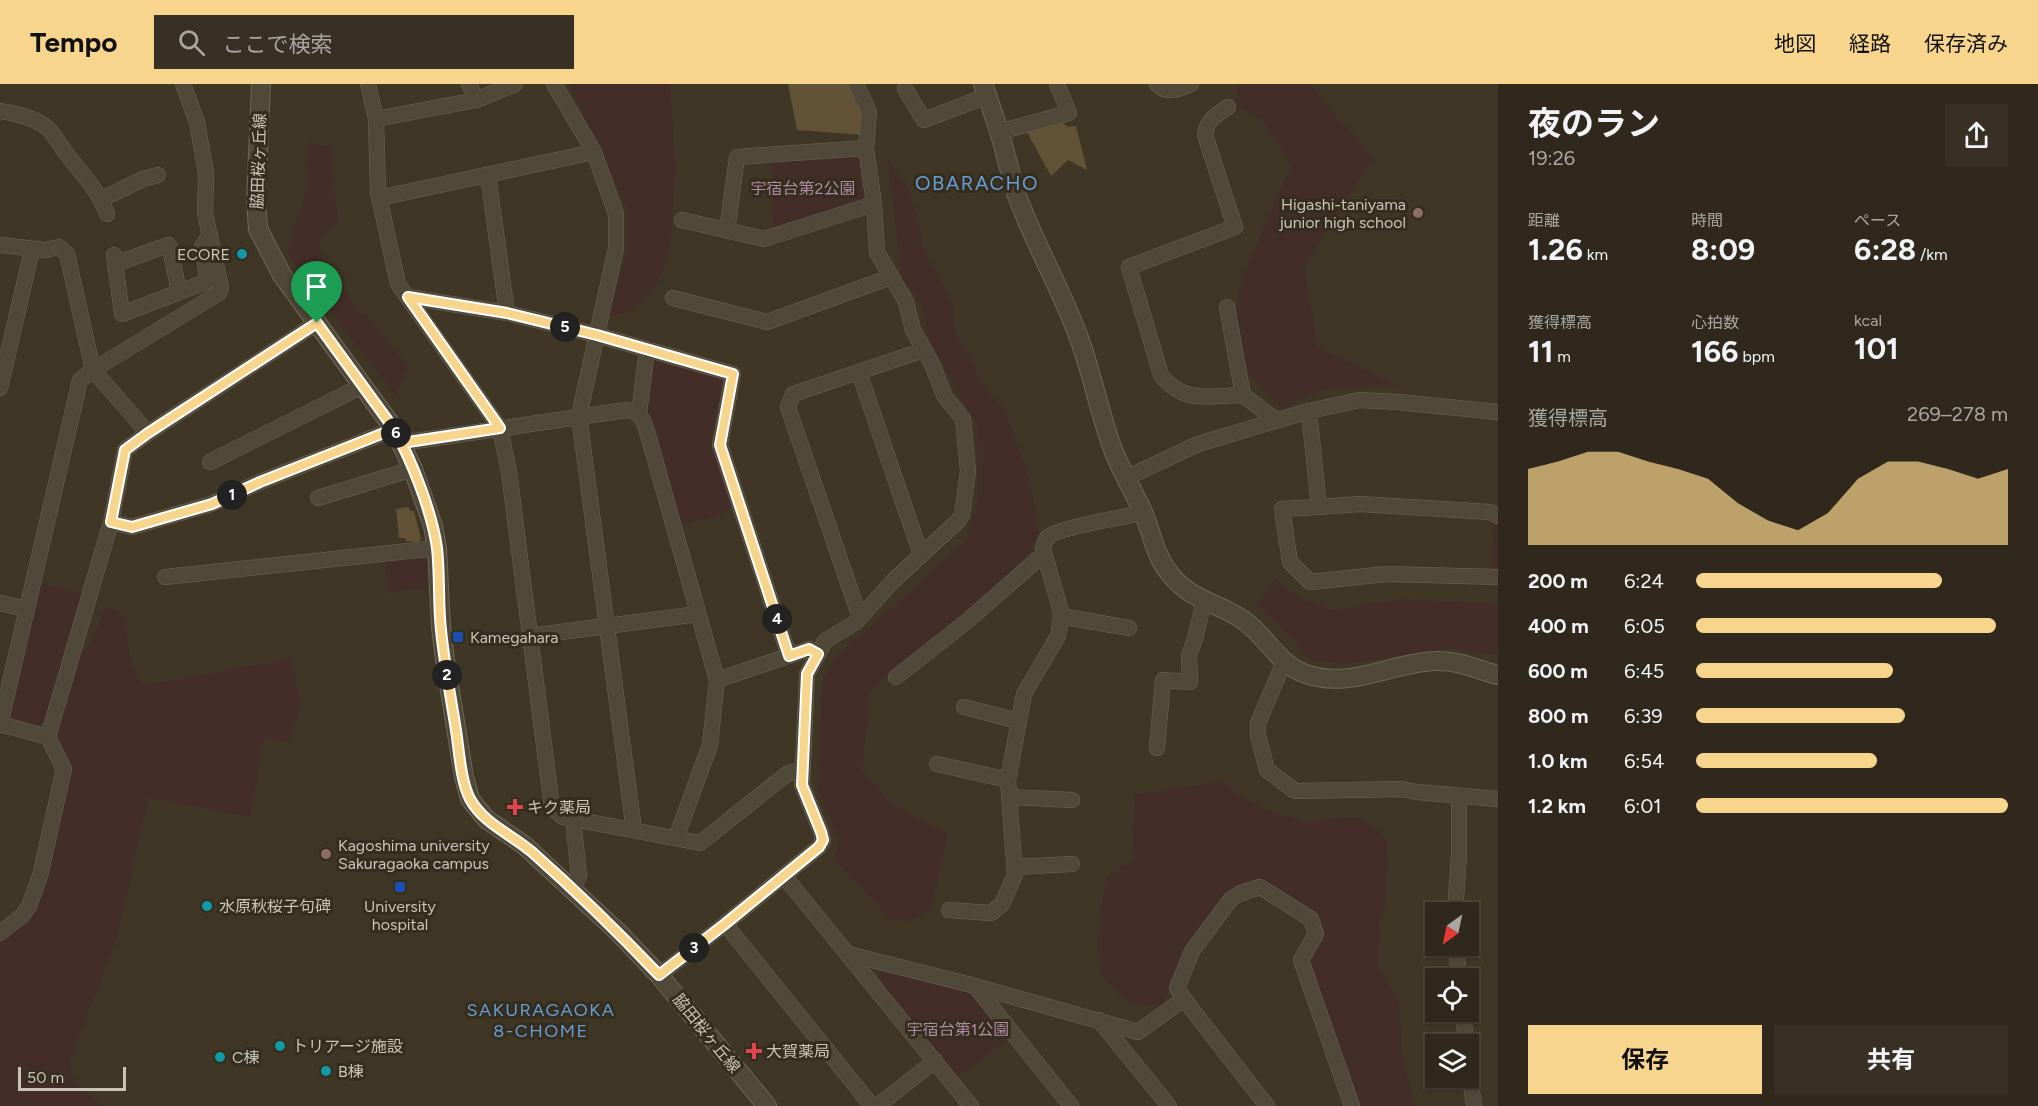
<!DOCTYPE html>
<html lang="ja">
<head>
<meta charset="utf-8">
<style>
	:root { --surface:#30281c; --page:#383025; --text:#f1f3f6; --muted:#a8a6a3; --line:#4b443b; --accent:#f8d58d }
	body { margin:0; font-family:Figtree,"Noto Sans JP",sans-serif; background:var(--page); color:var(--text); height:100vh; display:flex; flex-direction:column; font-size:22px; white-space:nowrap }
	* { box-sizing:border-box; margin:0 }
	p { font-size:20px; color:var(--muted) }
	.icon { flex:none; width:33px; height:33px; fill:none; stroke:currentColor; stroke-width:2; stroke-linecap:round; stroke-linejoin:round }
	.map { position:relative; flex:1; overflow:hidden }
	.side { display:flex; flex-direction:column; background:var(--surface); width:540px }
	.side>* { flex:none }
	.needle { width:39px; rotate:213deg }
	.fabs { position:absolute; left:1425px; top:818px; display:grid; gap:12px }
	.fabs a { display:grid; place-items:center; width:54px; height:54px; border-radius:0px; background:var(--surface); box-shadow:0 2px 4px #0004,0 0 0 2px var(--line); font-size:30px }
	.scale { position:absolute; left:18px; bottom:15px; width:108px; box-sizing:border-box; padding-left:6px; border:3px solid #cac4b6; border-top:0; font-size:16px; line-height:21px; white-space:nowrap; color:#cac4b6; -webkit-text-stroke:4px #352d1e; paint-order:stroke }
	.pin { position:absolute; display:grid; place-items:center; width:51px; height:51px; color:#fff; margin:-62px -26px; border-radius:50% 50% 50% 0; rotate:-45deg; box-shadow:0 0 6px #0007 }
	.pin .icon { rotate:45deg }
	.km { position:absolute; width:30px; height:30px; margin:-15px; border-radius:50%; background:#222; color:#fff; font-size:16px; line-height:30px; text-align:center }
	.round { display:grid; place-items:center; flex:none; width:63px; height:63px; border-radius:0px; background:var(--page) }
	.summary { display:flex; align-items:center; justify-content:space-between; height:102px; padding:0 30px }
	h1 { font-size:33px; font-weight:700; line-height:45px }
	.metrics { display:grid; grid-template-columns:repeat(3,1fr); gap:9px; height:102px; padding:6px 30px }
	.metrics div { display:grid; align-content:center }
	.metrics b { font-size:30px; font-weight:700 }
	.metrics small { font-size:16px; font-weight:400 }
	.metrics p { font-size:16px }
	.chart { height:168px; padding:12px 30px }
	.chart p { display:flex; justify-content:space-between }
	.chart svg { width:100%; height:108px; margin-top:6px; fill:var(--accent); opacity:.7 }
	.button { display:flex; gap:12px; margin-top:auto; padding:12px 30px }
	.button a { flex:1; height:69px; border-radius:0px; background:var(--accent); color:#111; font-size:24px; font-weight:700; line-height:69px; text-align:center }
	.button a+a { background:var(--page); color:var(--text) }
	ul { padding:0 30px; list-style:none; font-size:20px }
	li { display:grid; grid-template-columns:96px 72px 1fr; align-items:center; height:45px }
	li i { height:15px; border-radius:8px; background:var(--accent) }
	header { display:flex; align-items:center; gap:36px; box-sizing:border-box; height:84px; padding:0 30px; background:var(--accent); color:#111 }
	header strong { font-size:28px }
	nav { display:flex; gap:33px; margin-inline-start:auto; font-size:21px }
	.search { width:420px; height:54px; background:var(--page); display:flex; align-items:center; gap:15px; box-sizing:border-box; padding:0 21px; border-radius:0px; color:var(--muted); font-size:22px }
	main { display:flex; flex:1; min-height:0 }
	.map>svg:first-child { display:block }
</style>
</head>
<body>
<header>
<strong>Tempo</strong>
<div class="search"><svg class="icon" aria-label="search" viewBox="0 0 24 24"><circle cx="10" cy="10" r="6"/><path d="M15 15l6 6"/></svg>ここで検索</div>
<nav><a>地図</a><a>経路</a><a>保存済み</a></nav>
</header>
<main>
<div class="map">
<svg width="1498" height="1022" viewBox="0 0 1498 1022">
	<rect width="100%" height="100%" fill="#403625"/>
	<!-- green -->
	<g fill="#432d29">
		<polygon points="569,0 670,0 675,84 671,159 658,199 632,227 609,232 626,172 628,126"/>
		<polygon points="1239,0 1310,0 1373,74 1304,183 1318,264 1400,302 1326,304 1282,325 1246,287 1236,236 1241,197 1291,82 1264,37 1234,20"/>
		<polygon points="308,58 331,63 334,109 339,137 319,156 322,174 360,229 367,231 408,283 396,312 287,170 306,106"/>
		<polygon points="854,72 863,78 867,111 862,117 773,147 771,75"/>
		<polygon points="887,72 906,99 919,139 922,163 947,208 953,224 955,253 972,274 979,296 1005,327 1029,394 1039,448 1029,469 989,508 870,607 862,687 892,720 948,749 931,825 909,837 890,836 834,774 840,758 818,707 822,598 836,573 967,455 978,415 977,339 958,310 943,278 932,267 920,218 902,195"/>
		<polygon points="651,274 719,289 724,298 711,359 732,417 728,428 685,441 678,437 645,323"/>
		<polygon points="1494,436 1498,439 1498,487 1491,487"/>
		<polygon points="421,474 428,478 427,504 387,509 385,477"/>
		<polygon points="1276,494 1302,515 1333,526 1400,515 1498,520 1498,571 1450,564 1344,580 1310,576 1281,544 1257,523"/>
		<polygon points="39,499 84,509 46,637 37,642 13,636 9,626"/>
		<polygon points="105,522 124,530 131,579 144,601 290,575 300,614 300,624 290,659 264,654 250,733 148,714 118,850 70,977 73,994 95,1015 100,1022 0,1022 0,858 32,833 46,794 71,684 54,655 77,576 94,554"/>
		<path d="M1222 696 1242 713 1265 726 1310 739 1337 733 1361 734 1376 743 1387 758 1386 820 1379 838 1378 881 1399 919 1402 968 1414 1022H1359L1310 876 1324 854 1320 832 1282 810 1239 802 1219 814 1177 886 1163 920C1140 923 1130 920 1113 904 1109 900 1103 895 1101 890 1093 866 1102 818 1107 793L1132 777 1135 710 1187 703Z"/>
		<polygon points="883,884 971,908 1009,955 956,995 877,894"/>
	</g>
	<!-- water -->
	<g fill="#625336">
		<polygon points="788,0 849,0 860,11 865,51 797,46"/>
		<polygon points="1063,39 1068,43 1076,42 1087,86 1068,76 1051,92 1027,48"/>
		<polygon points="409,423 410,427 414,427 421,455 418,458 406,457 405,454 399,454 396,425"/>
	</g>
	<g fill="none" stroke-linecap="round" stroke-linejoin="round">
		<!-- minor casing -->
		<g stroke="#6d6657" stroke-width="16">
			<g id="minor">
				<polyline points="368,0 376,35 378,108 398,200 500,344 509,388 552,723 563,733 700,759 787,690 803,685"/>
				<polyline points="469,0 476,16"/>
				<polyline points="554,0 594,68 616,130 616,164 579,332 634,746"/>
				<path d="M1157 0C1167 11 1179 5 1191 0"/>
				<polyline points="905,5 924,36 987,12"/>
				<path d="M1228 23C1216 31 1207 36 1205 51L1235 143 1129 183 1161 291C1183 320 1210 312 1243 311L1276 336"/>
				<path d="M0 27C14 29 33 34 45 42 53 47 59 60 65 68 81 89 98 105 107 130"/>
				<polyline points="376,35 476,16 515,0"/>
				<polyline points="999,48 1069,29 1057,0"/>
				<polyline points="488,91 507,229"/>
				<polyline points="379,114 594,68"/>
				<polyline points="102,115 143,95 158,91"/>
				<polyline points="682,136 764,155 874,120"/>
				<polyline points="727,147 737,73 866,64"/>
				<polyline points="0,161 45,166 59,163 67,170 93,286 148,349"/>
				<polyline points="114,171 122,230 208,197 202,163 210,150"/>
				<polyline points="115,180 168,161 170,164 179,208"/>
				<polyline points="408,213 507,229 597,251 733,290 720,361 789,572"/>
				<polyline points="673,214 767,238 891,193"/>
				<polyline points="1227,223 1243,311"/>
				<polyline points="859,288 921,471"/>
				<polyline points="0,304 32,166"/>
				<polyline points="1309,327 1319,423 1360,420 1490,428 1498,432"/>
				<polyline points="639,330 647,266"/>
				<path d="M402 359 626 326C640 327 643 335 647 347L717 596 710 661 676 754"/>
				<polyline points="210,378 362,302"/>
				<polyline points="1126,394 1198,360 1309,327 1359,316 1398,318 1498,328"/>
				<polyline points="318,414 413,385"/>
				<polyline points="1319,423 1282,425 1290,478 1310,498 1386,490 1498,493"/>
				<polyline points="111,438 132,443 211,420 260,398 394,345"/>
				<polyline points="165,493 437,464"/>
				<polyline points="0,519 27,525"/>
				<polyline points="1061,532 1129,544"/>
				<polyline points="860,534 788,323 793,310 924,266"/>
				<polyline points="530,552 698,530"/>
				<polyline points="1284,578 1258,639 1258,651 1267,686 1295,707 1402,705 1417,708 1498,715"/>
				<polyline points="896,593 966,538 1044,470"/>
				<polyline points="717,596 809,565 818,570"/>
				<polyline points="964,623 1018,637"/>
				<polyline points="0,640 48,653"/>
				<polyline points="0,641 80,296 93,286 219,209 221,204 205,129 206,89 197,38 183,0"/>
				<polyline points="1157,664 1163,596 1190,598 1189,571 1195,555 1204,517"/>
				<polyline points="937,680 1008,696"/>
				<polyline points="1010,713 1072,716"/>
				<polyline points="573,735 579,792 573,805"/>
				<polyline points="1015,783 1072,780"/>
				<polyline points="784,792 971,1022"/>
				<path d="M949 826 991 829 1002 820 1015 791 1008 696 1024 610 1058 552 1061 532 1060 524 1043 465C1044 461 1045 456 1048 453 1057 444 1127 432 1144 429"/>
				<polyline points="1455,828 1459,771 1459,712"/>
				<polyline points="725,840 872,1022"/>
				<polyline points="0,849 22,832 29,822 40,792 64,685 48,653 111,438 125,366 148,349 317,239"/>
				<polyline points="1456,861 1459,894"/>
				<polyline points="848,870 975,902 1138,948 1184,915"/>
				<polyline points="659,891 725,840 819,763 823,756 821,748 802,701 807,590 825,557 856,538 893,497 958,437 962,431 968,387 963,335 945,313 931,278 913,246 906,218 877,168 874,120 866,64 869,28 856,0"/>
				<polyline points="975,902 1071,1022"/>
				<polyline points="1463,927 1466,960"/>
				<polyline points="1099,936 1169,1022"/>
				<polyline points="1468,980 1474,1022"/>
				<polyline points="877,1022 935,977"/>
				<polyline points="1267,1022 1184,915 1177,904 1192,867 1231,815 1241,809 1260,803 1311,835 1316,850 1301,876 1352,1022"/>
			</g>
		</g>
		<!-- tertiary casing -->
		<g stroke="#6d6657" stroke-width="20">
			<g id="tertiary">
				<polyline points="261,0 256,117 258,145 282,191 394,345 413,385 433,442 437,464 441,543 445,576 464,693 470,715 486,735 524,761 618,848 659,891 767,1022"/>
				<path d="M983 0C989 17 995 34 1000 51 1007 73 1011 96 1019 117 1037 164 1062 207 1079 254 1092 289 1099 327 1112 363 1120 385 1133 406 1143 428 1152 449 1155 472 1170 490 1193 519 1220 518 1246 538 1266 553 1278 579 1303 589 1349 607 1392 578 1436 577 1457 576 1478 586 1498 591"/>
			</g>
		</g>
		<!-- minor -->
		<use href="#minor" stroke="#504839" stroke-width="15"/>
		<!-- tertiary -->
		<use href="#tertiary" stroke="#504839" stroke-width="18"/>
	</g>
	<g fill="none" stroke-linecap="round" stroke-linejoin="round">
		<!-- route casing -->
		<g stroke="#fff" stroke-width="12">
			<path id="route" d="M317 239 148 349 125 366 111 438 132 443 212 420 260 398 394 345C412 377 432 428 437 464 440 491 438 519 441 546 444 577 450 609 455 640 459 662 460 696 470 715 484 740 511 750 532 768 576 807 618 848 659 891L725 840 819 763 823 756 821 748 802 701 807 590 818 570 809 565 789 572 720 361 733 290 597 251 507 229 408 213 500 344 402 359 394 345 317 239"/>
		</g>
		<!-- route -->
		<use href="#route" stroke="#f8d58d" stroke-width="8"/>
	</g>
	<!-- markers -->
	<g fill="#8d6e63" stroke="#352d1e" stroke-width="2">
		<circle cx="1418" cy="129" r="6"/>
		<circle cx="326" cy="770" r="6"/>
	</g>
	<g fill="#0f9aa8" stroke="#352d1e" stroke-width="2">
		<circle cx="242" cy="170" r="6"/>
		<circle cx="207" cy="822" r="6"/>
		<circle cx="280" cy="962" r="6"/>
		<circle cx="220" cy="973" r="6"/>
		<circle cx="326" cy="987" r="6"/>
	</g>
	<g fill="#1a4fb4" stroke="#352d1e" stroke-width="2">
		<rect x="452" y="547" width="12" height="12" rx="3"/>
		<rect x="394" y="797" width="12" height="12" rx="3"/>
	</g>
	<g fill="#e0444e" stroke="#352d1e" stroke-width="2">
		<path d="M512 714h6v6h6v6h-6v6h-6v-6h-6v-6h6z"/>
		<path d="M751 958h6v6h6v6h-6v6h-6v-6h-6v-6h6z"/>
	</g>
	<g text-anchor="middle" stroke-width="6" stroke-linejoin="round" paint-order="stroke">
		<!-- street labels -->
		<g font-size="16" fill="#cac4b6" stroke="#352d1e">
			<text transform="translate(258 77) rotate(-88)" y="6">脇田桜ヶ丘線</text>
			<text transform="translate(707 949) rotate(51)" y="6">脇田桜ヶ丘線</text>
		</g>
		<!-- park labels -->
		<g font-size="16" fill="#af8aa5" stroke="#352d1e">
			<text x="803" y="110">宇宿台第2公園</text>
			<text x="958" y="951">宇宿台第1公園</text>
		</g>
		<!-- poi labels -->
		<g font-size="16" fill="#cac4b6" stroke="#352d1e" text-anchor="start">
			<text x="1406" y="126" text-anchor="end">Higashi-taniyama<tspan x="1406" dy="18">junior high school</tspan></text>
			<text x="230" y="176" text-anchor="end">ECORE</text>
			<text x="470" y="559">Kamegahara</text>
			<text x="527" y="729">キク薬局</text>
			<text x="338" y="767">Kagoshima university<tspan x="338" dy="18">Sakuragaoka campus</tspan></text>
			<text x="219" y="828">水原秋桜子句碑</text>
			<text x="400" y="828" text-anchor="middle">University<tspan x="400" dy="18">hospital</tspan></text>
			<text x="292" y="968">トリアージ施設</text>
			<text x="766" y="973">大賀薬局</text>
			<text x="232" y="979">C棟</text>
			<text x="338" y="993">B棟</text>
		</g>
		<!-- neighbourhood labels -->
		<g font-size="18" letter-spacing="1.5" fill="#669ed6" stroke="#352d1e">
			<text x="541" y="932">SAKURAGAOKA<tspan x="541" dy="21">8-CHOME</tspan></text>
		</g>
		<!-- quarter labels -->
		<g font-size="20" letter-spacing="1.5" fill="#669ed6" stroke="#352d1e">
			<text x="977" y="106">OBARACHO</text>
		</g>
	</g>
</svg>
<div class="fabs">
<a><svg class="needle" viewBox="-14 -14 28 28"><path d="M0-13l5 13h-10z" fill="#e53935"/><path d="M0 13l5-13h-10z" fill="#a8a6a3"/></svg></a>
<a><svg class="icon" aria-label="locate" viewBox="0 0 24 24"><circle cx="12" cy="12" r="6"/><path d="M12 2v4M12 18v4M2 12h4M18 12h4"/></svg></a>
<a><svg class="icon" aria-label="layers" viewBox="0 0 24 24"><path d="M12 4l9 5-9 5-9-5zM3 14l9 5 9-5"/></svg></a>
</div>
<div class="scale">50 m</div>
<div class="pin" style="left:317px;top:239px;background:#1e9e55"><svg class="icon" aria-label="arrive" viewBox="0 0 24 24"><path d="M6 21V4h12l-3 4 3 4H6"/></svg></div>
<b class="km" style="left:232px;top:411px">1</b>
<b class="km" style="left:447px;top:591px">2</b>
<b class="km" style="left:694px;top:864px">3</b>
<b class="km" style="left:777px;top:535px">4</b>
<b class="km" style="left:565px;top:243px">5</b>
<b class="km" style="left:396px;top:349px">6</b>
</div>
<section class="side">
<div class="summary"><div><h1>夜のラン</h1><p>19:26</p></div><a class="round"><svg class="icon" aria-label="share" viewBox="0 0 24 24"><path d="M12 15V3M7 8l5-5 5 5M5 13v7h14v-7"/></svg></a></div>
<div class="metrics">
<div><p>距離</p><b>1.26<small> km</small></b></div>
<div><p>時間</p><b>8:09</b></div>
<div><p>ペース</p><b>6:28<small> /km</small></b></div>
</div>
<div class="metrics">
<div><p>獲得標高</p><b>11<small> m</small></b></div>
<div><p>心拍数</p><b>166<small> bpm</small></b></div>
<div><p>kcal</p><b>101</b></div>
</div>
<div class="chart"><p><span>獲得標高</span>269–278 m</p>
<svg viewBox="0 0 160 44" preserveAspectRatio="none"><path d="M0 44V13L10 10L20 6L30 6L40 10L50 13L60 17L70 27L80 34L90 38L100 31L110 17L120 10L130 10L140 13L150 17L160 13V44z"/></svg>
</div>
<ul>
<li><b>200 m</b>6:24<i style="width:79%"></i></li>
<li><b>400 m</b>6:05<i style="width:96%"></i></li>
<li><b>600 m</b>6:45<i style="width:63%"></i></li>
<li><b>800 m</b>6:39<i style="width:67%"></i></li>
<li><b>1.0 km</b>6:54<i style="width:58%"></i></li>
<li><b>1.2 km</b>6:01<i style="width:100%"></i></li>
</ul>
<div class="button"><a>保存</a><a>共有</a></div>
</section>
</main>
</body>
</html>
